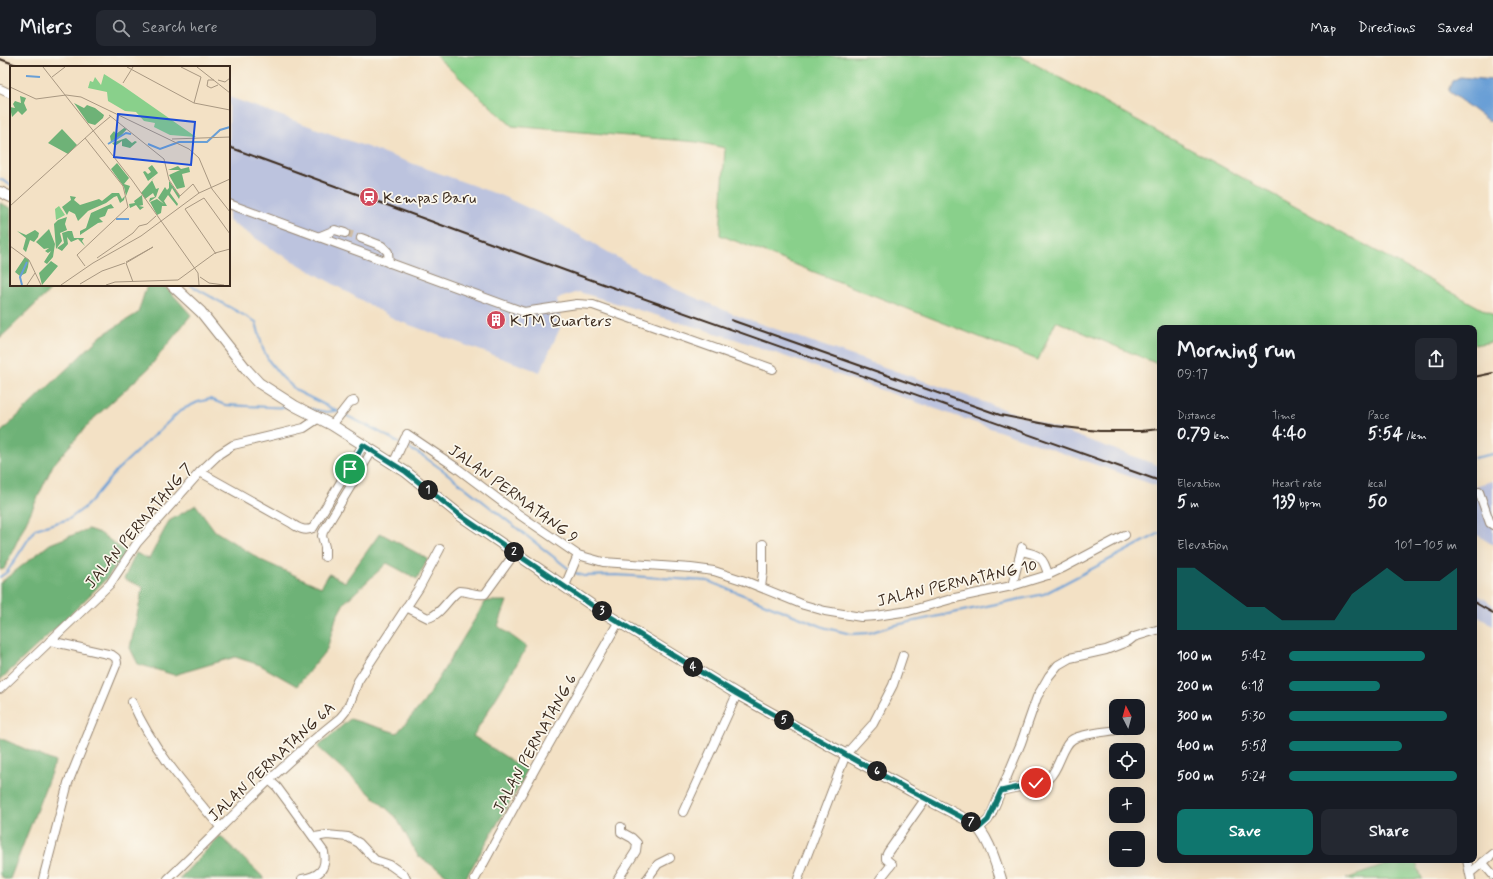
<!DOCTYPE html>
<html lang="en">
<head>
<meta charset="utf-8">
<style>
	:root { --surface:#171b24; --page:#242831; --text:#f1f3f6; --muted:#9ea1a6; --line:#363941; --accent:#0f766e }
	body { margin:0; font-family:Mynerve,sans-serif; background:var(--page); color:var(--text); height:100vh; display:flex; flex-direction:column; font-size:15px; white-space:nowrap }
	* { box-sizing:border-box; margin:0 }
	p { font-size:13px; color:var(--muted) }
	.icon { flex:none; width:22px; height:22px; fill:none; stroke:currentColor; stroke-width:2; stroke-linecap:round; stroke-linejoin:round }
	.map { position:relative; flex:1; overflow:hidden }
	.panel { position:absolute; left:1157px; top:269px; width:320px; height:538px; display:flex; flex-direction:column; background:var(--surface); border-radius:8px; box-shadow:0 4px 16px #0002 }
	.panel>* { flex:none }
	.needle { width:26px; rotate:354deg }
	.controls { position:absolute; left:1109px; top:643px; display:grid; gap:8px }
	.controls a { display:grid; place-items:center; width:36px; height:36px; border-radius:8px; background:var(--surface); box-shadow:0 4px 16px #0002; font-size:20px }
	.pin { position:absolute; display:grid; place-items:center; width:34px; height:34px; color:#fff; margin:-17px; border:2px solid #fff; border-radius:50%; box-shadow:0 1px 4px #0007 }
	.km { position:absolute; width:20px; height:20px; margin:-10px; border-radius:50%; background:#222; color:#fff; font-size:11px; line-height:20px; text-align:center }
	.round { display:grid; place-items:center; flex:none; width:42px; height:42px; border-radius:8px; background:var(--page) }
	.summary { display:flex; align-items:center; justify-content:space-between; height:68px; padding:0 20px }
	h1 { font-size:22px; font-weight:800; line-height:30px }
	.stats { display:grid; grid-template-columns:repeat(3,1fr); gap:6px; height:68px; padding:4px 20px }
	.stats div { display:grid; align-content:center }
	.stats b { font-size:17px; font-weight:800 }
	.stats small { font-size:11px; font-weight:400 }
	.stats p { font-size:11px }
	.chart { height:112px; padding:8px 20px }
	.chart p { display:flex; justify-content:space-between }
	.chart svg { width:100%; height:72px; margin-top:4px; fill:var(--accent); opacity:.7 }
	.primary-button { display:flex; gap:8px; margin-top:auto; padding:8px 20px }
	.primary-button a { flex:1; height:46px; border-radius:8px; background:var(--accent); color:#fff; font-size:16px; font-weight:800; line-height:46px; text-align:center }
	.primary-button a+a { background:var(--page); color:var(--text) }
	ul { padding:0 20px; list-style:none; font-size:13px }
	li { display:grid; grid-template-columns:64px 48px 1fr; align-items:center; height:30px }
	li i { height:10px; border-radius:5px; background:var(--accent) }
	header { display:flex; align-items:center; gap:24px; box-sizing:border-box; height:56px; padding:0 20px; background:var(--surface); border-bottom:1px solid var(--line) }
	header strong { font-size:19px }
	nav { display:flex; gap:22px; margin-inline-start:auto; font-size:14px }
	.search { width:280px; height:36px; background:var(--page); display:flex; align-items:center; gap:10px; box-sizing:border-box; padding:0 14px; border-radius:8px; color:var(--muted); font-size:15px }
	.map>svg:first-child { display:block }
</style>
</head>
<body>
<header>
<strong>Milers</strong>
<div class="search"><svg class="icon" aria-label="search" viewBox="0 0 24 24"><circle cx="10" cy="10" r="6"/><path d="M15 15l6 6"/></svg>Search here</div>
<nav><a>Map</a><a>Directions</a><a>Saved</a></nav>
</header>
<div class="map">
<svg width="1493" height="823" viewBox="0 0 1493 823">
	<rect width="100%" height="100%" fill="#fbf7ec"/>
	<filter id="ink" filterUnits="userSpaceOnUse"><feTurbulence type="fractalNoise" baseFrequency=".025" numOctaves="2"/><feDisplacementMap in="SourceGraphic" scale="8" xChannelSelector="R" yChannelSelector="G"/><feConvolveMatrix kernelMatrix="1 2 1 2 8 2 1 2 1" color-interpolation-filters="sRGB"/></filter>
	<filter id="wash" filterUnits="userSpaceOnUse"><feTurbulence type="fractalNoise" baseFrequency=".012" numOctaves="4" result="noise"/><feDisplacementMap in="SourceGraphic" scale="16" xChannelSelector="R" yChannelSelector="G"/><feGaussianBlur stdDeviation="0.9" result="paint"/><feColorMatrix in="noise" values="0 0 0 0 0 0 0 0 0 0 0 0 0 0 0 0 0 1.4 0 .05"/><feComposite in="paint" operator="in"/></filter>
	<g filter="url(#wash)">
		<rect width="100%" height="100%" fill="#f3e1c5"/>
		<!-- industrial -->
		<g fill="#bcc3de">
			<polygon points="229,41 502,140 550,162 635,212 675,233 738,260 967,340 1160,410 1160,431 732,282 579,236 557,243 561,270 540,316 396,264 272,193 229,165"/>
			<polygon points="1493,425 1493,489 1474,477 1474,430"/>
			<polygon points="1474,536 1493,549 1493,570 1474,558"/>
		</g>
		<!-- green -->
		<g fill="#89d08b" stroke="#627d54">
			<polygon points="436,0 1020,0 1493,259 1493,286 1474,289 1474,272 1160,272 1160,309 1056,265 1038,304 720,179 725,92 697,86 512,70"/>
			<polygon points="1400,804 1415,804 1422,823 1346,823"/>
		</g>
		<!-- forest -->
		<g fill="#6eb277" stroke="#546e4a">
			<polygon points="0,147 11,152 11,229 56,229 0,282"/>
			<polygon points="147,229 159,229 168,233 191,259 148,313 91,365 53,409 4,513 0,514 0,377 101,280 138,257"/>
			<polygon points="196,449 215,475 263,505 321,531 329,518 345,526 380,477 428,503 417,523 387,507 344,547 336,562 327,593 297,630 260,609 235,601 174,619 138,608 130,592 143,531 124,523 136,497 149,503 169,465"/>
			<polygon points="88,473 100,477 126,496 107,522 72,557 0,624 0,527 50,488"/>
			<polygon points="486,545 507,545 498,570 527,591 473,680 528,715 465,823 453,823 418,800 396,761 318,691 350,663 397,677 424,646"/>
			<polygon points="0,682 55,706 10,823 4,823 0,819"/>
			<polygon points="220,780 265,823 179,823"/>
		</g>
		<!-- water -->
		<polygon fill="#699fd6" stroke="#52647a" points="1460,21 1493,24 1493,65 1487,64 1448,35 1452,25"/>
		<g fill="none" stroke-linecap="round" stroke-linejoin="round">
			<!-- stream -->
			<g stroke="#699fd6" stroke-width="2">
				<polyline points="0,123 11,129"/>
				<polyline points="190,229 256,266 263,293 269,305 282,321 297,335 339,356"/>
				<polyline points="311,353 326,356 334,355"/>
				<polyline points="343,358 378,375 399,387"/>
				<polyline points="403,389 423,400 444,415 569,513"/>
				<polyline points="1474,402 1493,398"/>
				<polyline points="573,516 584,520 616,519 708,525 826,572 851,578 869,577 891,570 1044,538 1160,477"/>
				<polyline points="0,521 7,516 35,473 69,463 84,452 92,444 116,415 181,354 198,346 210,343 225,349 290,352"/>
			</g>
		</g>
	</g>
	<g filter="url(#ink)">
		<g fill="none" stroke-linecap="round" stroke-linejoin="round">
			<!-- minor-tunnel -->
			<polyline stroke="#cebca4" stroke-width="8" stroke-dasharray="8 4" stroke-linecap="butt" points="345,177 361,182"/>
			<!-- minor casing -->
			<g stroke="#978672" stroke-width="10">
				<g id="minor">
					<polyline points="0,33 11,38"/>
					<polyline points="229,148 524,256 577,248 593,249 773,313"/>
					<polyline points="318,181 335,174 345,177"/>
					<polyline points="361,182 382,190 388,196 389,207"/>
					<polyline points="332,369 350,346 354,345"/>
					<polyline points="407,378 457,412 514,455 578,499 603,506 691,512 714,515 745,525 804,549 825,555 861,561 876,560 909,555 955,542 1012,530 1048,519 1063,512 1125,479"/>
					<polyline points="393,408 405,382"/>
					<path d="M200 416 291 467C298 472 305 476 313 472L363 389"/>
					<polyline points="1479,436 1490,467 1493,469"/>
					<path d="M1021 495C1038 498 1044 501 1048 519"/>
					<polyline points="325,501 325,491 322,480 323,476 372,395"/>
					<polyline points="565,530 578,499"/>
					<polyline points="1012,530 1022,491"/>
					<polyline points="761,531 763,516 763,488"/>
					<path d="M406 551 428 562C441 559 448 542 459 535 468 535 476 540 485 538L515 497"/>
					<polyline points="0,633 110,528 137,487 200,416 219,398 233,389 304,372 319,362"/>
					<path d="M132 646C153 694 188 733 221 772"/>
					<path d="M269 724 277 731 291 750 324 796C327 814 319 820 302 823"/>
					<path d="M1001 735C1010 732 1043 728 1049 722 1060 712 1062 689 1073 683 1086 676 1112 676 1127 672"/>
					<polyline points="683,756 737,638"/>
					<polyline points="979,772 988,764 991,759 1021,687 1037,641 1049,620 1058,609 1070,602 1106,594 1129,585 1134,581 1160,573"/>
					<polyline points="315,781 327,779 348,781 359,787 375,804 390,809 404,819 406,823"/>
					<polyline points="1467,804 1471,823"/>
					<polyline points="1482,806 1493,819"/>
					<polyline points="1470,817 1493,798"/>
					<polyline points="43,823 68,727 117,607 116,602 112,599 50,585"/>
					<path d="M168 823C225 769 278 711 340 662L345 656 350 647 358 625 419 532 440 493"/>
					<polyline points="475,823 536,711 619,565"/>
					<polyline points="618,823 636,795 637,787 632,782 621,776 621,771"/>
					<polyline points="647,823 658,808 670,802"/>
					<polyline points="798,823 846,698 873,668 893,629 903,599"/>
					<polyline points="880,823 892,808 886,803 886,800 888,796 926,742"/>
				</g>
			</g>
			<!-- tertiary casing -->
			<g stroke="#978672" stroke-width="12">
				<g id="tertiary">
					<polyline points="0,136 11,141"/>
					<path d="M172 229 201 256 247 314 259 327 295 350 332 369 406 416 461 460 596 552 737 638 911 735 973 767C988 779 995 805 1001 823"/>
				</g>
			</g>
			<!-- minor -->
			<use href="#minor" stroke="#fff" stroke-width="8"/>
			<!-- tertiary -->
			<use href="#tertiary" stroke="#fff" stroke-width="10"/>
			<!-- rail -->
			<g stroke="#3b2a1e" stroke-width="2">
				<polyline points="0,3 22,11"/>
				<polyline points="229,91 572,217 1160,425"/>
				<polyline points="731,264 1000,359 1055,370 1099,375 1141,375 1160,373"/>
				<polyline points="1474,321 1493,317"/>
				<polyline points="1474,546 1493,557"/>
			</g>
		</g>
	</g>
	<g fill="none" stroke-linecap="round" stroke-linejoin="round" filter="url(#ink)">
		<!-- route casing -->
		<g stroke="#fff" stroke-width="8">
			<polyline id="route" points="350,413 363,389 406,416 461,460 596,552 737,638 911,735 973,767 979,772 988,764 1001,735 1036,727"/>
		</g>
		<!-- route -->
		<use href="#route" stroke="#0f766e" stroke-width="5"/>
	</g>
	<!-- icons -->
	<defs>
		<g id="station-disc" transform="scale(1)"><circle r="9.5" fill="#d1495b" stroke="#fbf7ec"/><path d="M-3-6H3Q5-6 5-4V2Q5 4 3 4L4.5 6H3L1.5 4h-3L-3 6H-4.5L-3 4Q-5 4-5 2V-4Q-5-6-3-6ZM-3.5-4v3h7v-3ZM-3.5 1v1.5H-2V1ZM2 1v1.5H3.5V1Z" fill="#fff"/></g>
		<g id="building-disc" transform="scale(1)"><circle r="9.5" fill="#d1495b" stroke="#fbf7ec"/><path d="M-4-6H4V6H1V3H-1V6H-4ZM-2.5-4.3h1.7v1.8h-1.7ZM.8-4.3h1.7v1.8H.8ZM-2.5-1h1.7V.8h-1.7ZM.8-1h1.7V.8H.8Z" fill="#fff"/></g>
	</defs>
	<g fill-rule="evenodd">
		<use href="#station-disc" x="369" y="141"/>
		<use href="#building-disc" x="496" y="264"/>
	</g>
	<g text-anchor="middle" stroke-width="3.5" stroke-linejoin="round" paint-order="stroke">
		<!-- poi labels -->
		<g font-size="16" fill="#3b2a1e" stroke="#fbf7ec" text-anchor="start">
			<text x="383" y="147">Kempas Baru</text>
			<text x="510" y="270">KTM Quarters</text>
		</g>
		<!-- street labels -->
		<g font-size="16" fill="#3b2a1e" stroke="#fbf7ec">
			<text transform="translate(514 437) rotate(36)" y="6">JALAN PERMATANG 9</text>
			<text transform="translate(138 469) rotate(-50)" y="6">JALAN PERMATANG 7</text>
			<text transform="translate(957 526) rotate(-13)" y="6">JALAN PERMATANG 10</text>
			<text transform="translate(534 687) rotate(-61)" y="6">JALAN PERMATANG 6</text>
			<text transform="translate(271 705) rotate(-43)" y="6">JALAN PERMATANG 6A</text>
		</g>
	</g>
	<!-- overview -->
	<g transform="translate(10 10)">
		<rect width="220" height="220" fill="#f3e1c5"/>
		<path d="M94 8 113 20 186 71 160 69 144 61 145 57 134 55 126 46 115 45 98 35 97 26 78 22 80 15 83 16 85 11 91 19ZM49 140 55 149 46 154 45 143Z" fill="#89d08b"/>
		<path d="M10 30 16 32 14 37 17 44 12 49 8 45 2 51 0 41 5 42 3 38 5 35 11 37ZM64 37 74 42 77 39 85 42 94 49 93 52 85 59 78 57ZM114 62 117 63 106 75 101 76 100 70 104 65 106 68ZM52 63 67 79 58 88 38 77ZM116 72 122 77 125 75 127 76 120 82 112 80V75L105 80 102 77ZM107 97 119 112 114 118 120 120 116 130 114 121 101 103ZM142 99 148 107 138 115 133 106 135 105 138 108 141 106 138 102ZM168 100 171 103 179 101 180 106 172 108 175 121 167 123 159 109 170 104H158ZM145 111 142 114 146 123 149 122 146 131 139 136 140 132 145 131 143 127 135 133 131 127ZM159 115 170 130 169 133 162 122 160 127 168 138 167 140 158 129 154 135 157 140H152L151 147 147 149 140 136 147 133 154 138 148 132 155 121 157 124 159 122ZM102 127H109L112 133 115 130 114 134 110 137 107 130 104 131 96 137 78 145 68 155 65 148 59 145 57 149 52 141 61 134 60 130 66 131 64 134 70 139 89 133 92 135ZM132 129 133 139 129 140 134 141 130 144 126 139 120 142 119 138 125 137 124 135ZM101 138 104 142 98 143 95 150 89 152 93 156 88 157 70 169V165L76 162 81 147ZM57 151 55 158 57 164 50 167 52 175 46 183 44 158 48 154ZM39 163 45 178 43 191 37 198 34 196 41 185 38 187 35 185 39 182 34 183 26 176ZM25 164 29 167 28 171 24 176 20 174 16 186 13 183 16 172 7 165 16 169ZM58 165H62L64 172H74L72 175 75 180 68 173 61 176 57 171 58 178 52 185 47 182 54 177 52 167ZM15 191 19 194 18 201 16 207 10 210 5 206ZM41 195 48 200 32 219 29 207Z" fill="#6eb277"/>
		<path fill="none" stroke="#699fd6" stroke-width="2" d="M16 10 30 11M98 78 116 67 121 68M138 78 150 83 169 76H197L210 64 220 61M106 153H119M12 219 10 211 17 196"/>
		<path fill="none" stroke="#a99882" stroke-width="1" d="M33 1 122 114 188 207 189 219M117 1 184 37 220 44M171 1 191 11 184 37M187 1 220 27M42 11 55 1M204 14H198L197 20 201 22 208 19M208 14 215 16 220 12M113 17 123 1M0 21 26 33 56 29 71 31 179 83 189 92 202 123 220 146M99 49 154 93 159 114 170 130 183 118 189 127M83 65 101 50M75 72 113 120 118 141 67 189 75 200M162 73 220 71M220 83V103M0 140 83 65M0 180 19 194 31 219M206 188 175 143 194 132 220 168M87 192 123 167 129 160 137 158 146 150M116 196 143 181 116 197M116 197 123 216M190 211 199 217 214 219M70 218 92 205 115 197M17 219 25 207M51 219 83 197 131 170 189 127 220 113M96 219 105 216 168 214 205 187 220 183"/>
		<path fill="#1d4ed8" fill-opacity="0.15" stroke="#1d4ed8" stroke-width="2" d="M108 48 185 56 181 99 104 91Z"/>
		<rect width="220" height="220" fill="none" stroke="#3b2a1e" stroke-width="2"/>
	</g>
</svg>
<div class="controls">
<a><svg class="needle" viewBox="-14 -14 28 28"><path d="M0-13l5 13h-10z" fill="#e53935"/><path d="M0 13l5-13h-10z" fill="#9ea1a6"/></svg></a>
<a><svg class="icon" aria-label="locate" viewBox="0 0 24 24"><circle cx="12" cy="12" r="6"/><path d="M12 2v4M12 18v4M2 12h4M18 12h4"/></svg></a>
<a>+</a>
<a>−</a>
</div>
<div class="pin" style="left:350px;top:413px;background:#1e9e55"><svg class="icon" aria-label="arrive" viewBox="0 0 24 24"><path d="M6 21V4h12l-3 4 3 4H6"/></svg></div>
<div class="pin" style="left:1036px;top:727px;background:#d93025"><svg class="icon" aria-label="check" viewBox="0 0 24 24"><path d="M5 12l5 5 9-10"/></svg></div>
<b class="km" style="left:428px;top:434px">1</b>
<b class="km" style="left:514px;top:496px">2</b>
<b class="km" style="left:602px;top:555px">3</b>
<b class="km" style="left:693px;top:611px">4</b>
<b class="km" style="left:784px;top:664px">5</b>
<b class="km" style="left:877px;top:715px">6</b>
<b class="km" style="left:971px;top:766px">7</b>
<section class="panel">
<div class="summary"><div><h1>Morning run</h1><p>09:17</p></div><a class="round"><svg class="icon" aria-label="share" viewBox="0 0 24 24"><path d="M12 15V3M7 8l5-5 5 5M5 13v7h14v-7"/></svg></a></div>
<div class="stats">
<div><p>Distance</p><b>0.79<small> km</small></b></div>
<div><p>Time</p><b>4:40</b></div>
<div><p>Pace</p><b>5:54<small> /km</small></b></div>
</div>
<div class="stats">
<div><p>Elevation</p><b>5<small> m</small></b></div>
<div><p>Heart rate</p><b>139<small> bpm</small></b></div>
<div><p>kcal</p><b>50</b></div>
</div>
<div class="chart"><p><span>Elevation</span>101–105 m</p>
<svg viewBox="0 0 160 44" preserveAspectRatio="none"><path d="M0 44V6L10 6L20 14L30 22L40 30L50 30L60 38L70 38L80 38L90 38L100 22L110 14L120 6L130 14L140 14L150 14L160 6V44z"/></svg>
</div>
<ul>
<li><b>100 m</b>5:42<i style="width:81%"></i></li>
<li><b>200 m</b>6:18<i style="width:54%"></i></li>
<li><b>300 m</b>5:30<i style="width:94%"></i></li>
<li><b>400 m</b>5:58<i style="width:67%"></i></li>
<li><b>500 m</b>5:24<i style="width:100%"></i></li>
</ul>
<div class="primary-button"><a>Save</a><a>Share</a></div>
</section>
</div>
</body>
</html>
